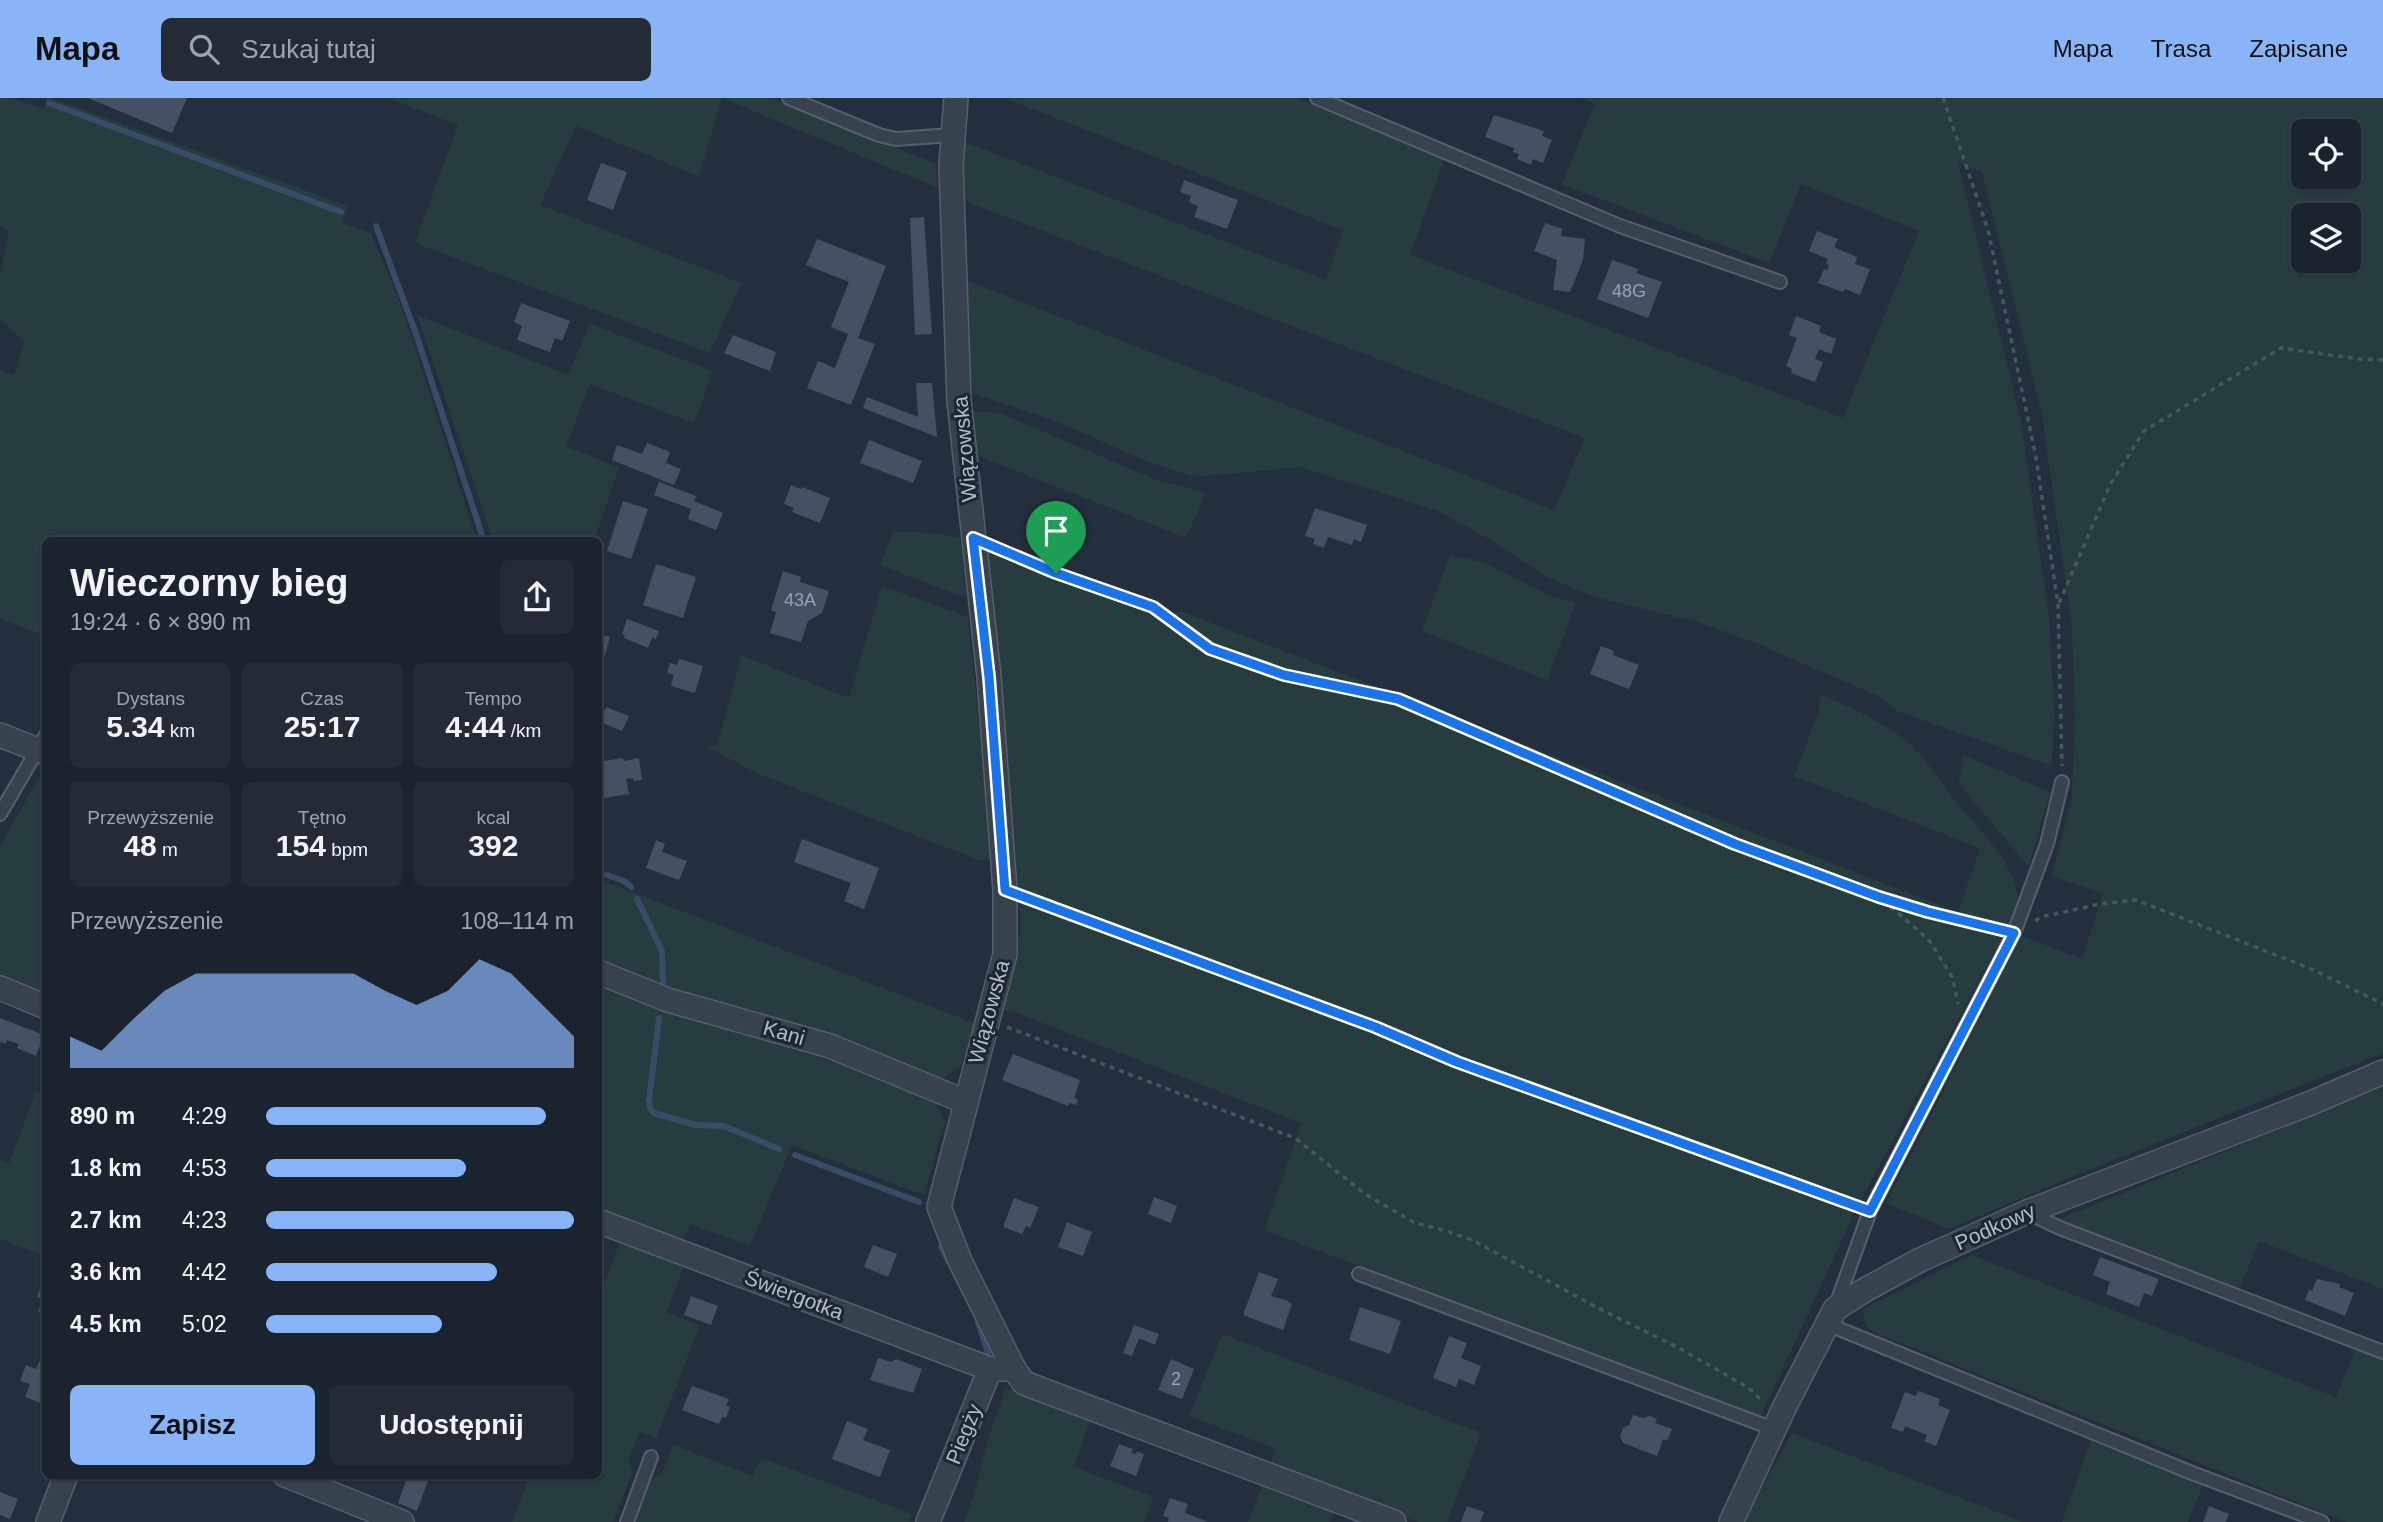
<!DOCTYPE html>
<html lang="pl">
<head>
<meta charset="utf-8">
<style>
	:root { --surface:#1b232e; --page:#242b36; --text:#f1f3f6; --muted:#a0a4aa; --line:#39404a; --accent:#8ab4f8 }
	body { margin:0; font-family:Arial,sans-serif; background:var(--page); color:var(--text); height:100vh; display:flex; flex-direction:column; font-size:26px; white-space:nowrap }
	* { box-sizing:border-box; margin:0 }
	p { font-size:23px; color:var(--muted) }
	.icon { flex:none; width:38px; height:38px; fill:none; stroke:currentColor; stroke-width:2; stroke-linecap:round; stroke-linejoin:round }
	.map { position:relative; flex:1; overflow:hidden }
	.details { position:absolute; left:42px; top:439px; width:560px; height:942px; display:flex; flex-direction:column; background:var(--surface); border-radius:10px; box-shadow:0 2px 5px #0004,0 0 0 2px var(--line) }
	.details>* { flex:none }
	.tools { position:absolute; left:2291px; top:21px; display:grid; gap:14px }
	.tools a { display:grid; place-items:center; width:70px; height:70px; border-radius:10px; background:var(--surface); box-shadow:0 2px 5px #0004,0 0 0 2px var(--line); font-size:35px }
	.pin { position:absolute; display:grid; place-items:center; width:60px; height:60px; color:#fff; margin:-72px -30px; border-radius:50% 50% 50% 0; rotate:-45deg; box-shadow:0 0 7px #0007 }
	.pin .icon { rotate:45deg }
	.round { display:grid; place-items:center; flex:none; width:74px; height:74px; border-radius:10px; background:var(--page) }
	.summary { display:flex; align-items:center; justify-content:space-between; height:119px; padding:0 28px }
	h1 { font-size:38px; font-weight:800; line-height:52px }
	.figures { display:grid; grid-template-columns:repeat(3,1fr); gap:10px; height:119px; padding:7px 28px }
	.figures div { display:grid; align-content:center; border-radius:10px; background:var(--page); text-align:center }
	.figures b { font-size:30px; font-weight:800 }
	.figures small { font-size:19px; font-weight:400 }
	.figures p { font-size:19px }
	.chart { height:196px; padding:14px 28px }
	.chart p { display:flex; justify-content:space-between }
	.chart svg { width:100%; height:126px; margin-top:7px; fill:var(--accent); opacity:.7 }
	.button { display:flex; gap:14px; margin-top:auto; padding:14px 28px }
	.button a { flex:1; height:80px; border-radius:10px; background:var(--accent); color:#111; font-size:28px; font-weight:800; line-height:80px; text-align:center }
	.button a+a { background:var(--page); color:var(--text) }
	ul { padding:0 28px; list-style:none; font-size:23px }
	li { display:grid; grid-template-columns:112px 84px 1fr; align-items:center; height:52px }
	li i { height:18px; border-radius:9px; background:var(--accent) }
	header { display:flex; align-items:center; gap:42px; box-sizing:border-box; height:98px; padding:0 35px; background:var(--accent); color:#111 }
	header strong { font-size:33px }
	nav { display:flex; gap:38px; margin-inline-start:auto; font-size:24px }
	.search { width:490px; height:63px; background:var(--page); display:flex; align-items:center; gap:18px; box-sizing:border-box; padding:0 24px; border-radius:10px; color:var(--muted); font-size:26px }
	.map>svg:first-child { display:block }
</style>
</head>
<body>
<header>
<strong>Mapa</strong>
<div class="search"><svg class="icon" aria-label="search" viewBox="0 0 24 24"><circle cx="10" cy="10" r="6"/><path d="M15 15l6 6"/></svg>Szukaj tutaj</div>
<nav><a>Mapa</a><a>Trasa</a><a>Zapisane</a></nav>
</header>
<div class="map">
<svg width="2383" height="1424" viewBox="0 0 2383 1424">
	<rect width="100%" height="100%" fill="#242f3e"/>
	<!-- green -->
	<g fill="#263c3f" fill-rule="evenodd">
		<polygon points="0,0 12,0 43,11 47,0 51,0 348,108 342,125 371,135 403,212 477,443 139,443 127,438 125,443 46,443 45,538 0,520 0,272 14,277 25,244 0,221 0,179 9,133 0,129"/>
		<polygon points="388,0 773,0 936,66 938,90 722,0 699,78 576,28 540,107 741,185 710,255 415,145 458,27"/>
		<path d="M1004 0H1296L1445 59 1410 157 1843 320 1919 133 1801 86 1769 165 1562 86 1595 6 1581 0H2383V955L2081 1075 1949 1131 1886 1105 2022 838 2082 861 2103 796 2052 778 2072 700 2075 617 2072 528 2042 317 1982 74 1958 65 2021 323 2049 519 2054 609 2052 668 1897 613 1880 599 1756 545 1697 524 1595 499 1547 479 1491 442 1438 413 1300 369 1194 379 1151 365 1058 324 972 295 963 181 1554 412 1585 340 962 102 964 44 1326 182 1343 132ZM2303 33H2348V79H2303ZM2303 117H2348V163H2303Z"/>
		<polygon points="417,217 568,277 590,226 713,273 694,325 590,286 566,348 619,370 594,443 493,443"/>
		<polygon points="970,313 999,315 1151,380 1206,395 1186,440 974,356"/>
		<path d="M893 433C915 435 938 434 960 440L966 500 880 467Z"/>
		<path d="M983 450 1151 516 1183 514 1958 814 1980 750 1794 678 1819 613 1821 596C1852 611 1888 625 1913 649 1928 664 1940 684 1953 700 1972 724 2021 770 2017 803 2016 812 2009 824 2006 833L1856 1111 1759 1322 1265 1132 1301 1025 1014 914 997 910 1021 833 1020 811 1007 661Z"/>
		<polygon points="1450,457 1485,465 1553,499 1576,505 1547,582 1422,533"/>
		<polygon points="882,488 968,519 993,759 981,763 759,676 707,649 718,646 741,557 849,600"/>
		<polygon points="1963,657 2050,694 2029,769 1959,686"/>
		<polygon points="45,676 45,899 0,881 0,748 40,678"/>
		<polygon points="598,781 974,925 961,968 942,981 859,948 798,927 676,891 599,861"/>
		<polygon points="598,888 647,907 846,968 934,1003 945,1024 924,1097 792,1047 750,1148 690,1126 681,1147 599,1116"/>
		<polygon points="2383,989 2383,1191 2259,1143 2239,1192 2057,1122"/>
		<polygon points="36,994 45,998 45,1158 0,1141 0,1062 9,1065"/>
		<polygon points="620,1144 684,1168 666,1215 700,1227 656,1340 640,1334 628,1363 633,1373 613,1424 512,1424 530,1377 598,1377 599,1200"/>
		<polygon points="1971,1157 2336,1299 2356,1249 2383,1260 2383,1424 2346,1424 1871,1233 1864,1223 1863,1211"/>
		<polygon points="1222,1236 1481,1335 1447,1424 1419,1424 1269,1370 1275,1350 1189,1318"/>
		<polygon points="1006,1290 1090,1322 1074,1369 1153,1399 1144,1424 964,1424 974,1398 989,1338"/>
		<polygon points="1792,1335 2023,1424 1743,1424"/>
		<polygon points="2091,1343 2203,1387 2188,1424 2062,1424"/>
		<polygon points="673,1347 753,1378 761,1360 912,1416 909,1424 636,1424 652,1380 662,1376"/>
		<polygon points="1262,1387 1334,1415 1330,1424 1248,1424"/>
	</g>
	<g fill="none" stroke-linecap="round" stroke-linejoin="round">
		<!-- stream -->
		<g stroke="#394c67" stroke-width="6">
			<polyline points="49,5 341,114"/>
			<polyline points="376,128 415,233 484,443"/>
			<polyline points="598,774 624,783 631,789"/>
			<polyline points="637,801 662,853 663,884"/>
			<polyline points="659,920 649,1002 650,1010 654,1015 695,1027 724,1028 779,1051"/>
			<polyline points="795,1057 919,1104"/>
			<polyline points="941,1149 949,1164"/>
			<polyline points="978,1224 988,1255"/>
		</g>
	</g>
	<!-- building -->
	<g fill="#455162">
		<polygon points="88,0 187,0 172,35"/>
		<polygon points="1494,17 1544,33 1542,38 1552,42 1543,65 1533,61 1531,67 1517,61 1519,56 1513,54 1514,50 1485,39"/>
		<polygon points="601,65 627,74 613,112 587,102"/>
		<polygon points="1184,82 1238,102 1227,131 1194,119 1198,108 1189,104 1191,98 1180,94"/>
		<polygon points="924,119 932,236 915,237 910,120"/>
		<polygon points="1545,125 1562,131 1561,138 1585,141 1583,162 1570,194 1553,192 1557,162 1534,153"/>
		<polygon points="1817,133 1838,141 1834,149 1857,159 1855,166 1870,171 1860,197 1845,191 1843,194 1818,185 1824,171 1827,172 1829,167 1826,166 1828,161 1809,153"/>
		<polygon points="817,141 886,168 858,240 875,246 851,307 807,290 818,263 835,270 848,236 831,229 849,184 806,167"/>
		<polygon points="1612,162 1638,171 1636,175 1662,184 1648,220 1597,201"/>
		<polygon points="521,205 570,223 562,243 555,240 550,254 517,242 522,228 514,224"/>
		<polygon points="1796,218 1821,228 1819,234 1836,241 1831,256 1819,251 1815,261 1823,264 1815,284 1791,275 1792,271 1786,268 1797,240 1789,237"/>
		<polygon points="733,237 776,254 770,273 724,255"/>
		<polygon points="916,285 932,285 937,339 863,310 867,299 918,319"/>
		<polygon points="869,342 922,363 913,385 860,365"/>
		<polygon points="647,345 670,354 666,365 681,371 674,387 612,362 617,347 642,356"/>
		<polygon points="659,384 696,398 694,403 723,415 716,432 688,421 691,411 654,397"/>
		<polygon points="791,387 801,391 802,389 830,400 820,425 792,414 794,410 784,406"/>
		<polygon points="623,403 648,411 631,461 607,453"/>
		<polygon points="1315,410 1367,427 1361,444 1354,441 1352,447 1328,439 1324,450 1313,446 1315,441 1305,438"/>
		<polygon points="656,466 696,479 683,520 643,507"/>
		<polygon points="783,473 801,479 800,484 829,493 822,515 808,523 801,544 770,535 776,514 771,512"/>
		<polygon points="627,521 659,533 656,541 652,540 648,550 624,540 625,537 622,536"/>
		<polygon points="598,535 610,539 599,578 598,578"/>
		<polygon points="1601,548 1614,553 1613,557 1639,567 1629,591 1590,576"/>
		<polygon points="679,561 703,568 695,595 671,588 674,577 667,575 670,565 677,567"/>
		<polygon points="606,609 629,618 622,633 600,624"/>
		<polygon points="623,660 624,663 639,660 642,682 633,683 633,680 626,681 629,696 598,701 598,664"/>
		<polygon points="802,741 879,770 864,811 844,803 851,785 794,764"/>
		<polygon points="656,742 665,746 662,754 687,763 679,782 646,770"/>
		<polygon points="0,920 44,937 36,958 17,950 19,946 7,942 6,946 0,944"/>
		<polygon points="1013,956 1080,982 1074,1000 1078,1002 1076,1007 1069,1005 1068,1008 1002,982"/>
		<polygon points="1154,1099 1177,1108 1171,1125 1148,1116"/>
		<polygon points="1014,1100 1039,1109 1030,1130 1026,1128 1022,1136 1003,1129"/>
		<polygon points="1067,1124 1092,1134 1083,1158 1058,1149"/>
		<polygon points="873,1147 897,1156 888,1179 864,1169"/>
		<polygon points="2100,1159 2159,1181 2152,1198 2144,1195 2139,1209 2106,1196 2110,1184 2093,1177"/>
		<polygon points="1259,1174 1278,1181 1271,1198 1286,1202 1292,1206 1283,1232 1243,1217"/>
		<polygon points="45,1177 46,1177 46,1216 38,1214 43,1201 37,1199"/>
		<polygon points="2317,1181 2340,1186 2339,1189 2354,1195 2345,1218 2305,1202 2309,1192 2312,1193"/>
		<polygon points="691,1198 718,1208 711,1227 684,1217"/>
		<polygon points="1360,1209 1401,1223 1390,1256 1349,1242"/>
		<polygon points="1134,1227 1159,1236 1155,1247 1139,1240 1132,1258 1123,1255"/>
		<polygon points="1449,1238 1467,1245 1461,1260 1481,1268 1474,1287 1459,1281 1456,1289 1433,1280"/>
		<polygon points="46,1249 46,1307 25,1299 30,1286 20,1283 26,1267 36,1271"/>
		<polygon points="878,1260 891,1264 896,1261 922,1271 913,1295 870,1282"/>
		<polygon points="1171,1261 1194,1271 1182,1301 1158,1292"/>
		<polygon points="692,1288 729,1301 726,1308 730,1309 726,1320 722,1319 719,1326 682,1312"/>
		<polygon points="1918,1293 1940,1301 1938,1307 1950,1312 1936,1348 1924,1343 1927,1337 1905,1328 1903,1334 1891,1330 1905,1294 1916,1298"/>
		<polygon points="1633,1317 1643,1320 1649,1318 1657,1321 1655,1325 1672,1331 1667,1343 1663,1341 1657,1358 1623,1345 1620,1339 1623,1330 1629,1327"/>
		<polygon points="847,1323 868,1331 863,1342 890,1352 880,1379 832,1361"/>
		<polygon points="1119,1346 1133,1351 1131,1355 1136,1356 1137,1353 1144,1356 1136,1378 1110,1368"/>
		<polygon points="408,1377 421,1377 429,1380 417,1413 398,1405"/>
		<polygon points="0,1394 18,1401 10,1421 0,1417"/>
		<polygon points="1170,1400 1188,1406 1185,1415 1208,1424 1168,1424 1169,1420 1163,1418"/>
		<polygon points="1467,1408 1484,1414 1480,1424 1461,1424"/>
		<polygon points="2209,1408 2229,1416 2226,1424 2203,1424"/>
	</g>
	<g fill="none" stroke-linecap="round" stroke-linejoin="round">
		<!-- lane casing -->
		<g stroke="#565f6c" stroke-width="16">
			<g id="lane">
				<polyline points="789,0 879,37 896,41 952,37"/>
				<polyline points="1317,0 1620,128 1780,184"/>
				<polyline points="0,716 46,637"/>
				<polyline points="2028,1115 2060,1130 2383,1254"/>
				<polyline points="1359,1176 1774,1331"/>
				<polyline points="1836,1207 1870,1113 2014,835 2047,746 2062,684"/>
				<polyline points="1827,1226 2192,1375 2322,1424"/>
				<polyline points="627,1424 651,1359"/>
			</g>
		</g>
		<!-- street casing -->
		<g stroke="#565f6c" stroke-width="26">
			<g id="street">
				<polyline points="956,0 951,68 959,303 989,579 1005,792 1005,856 939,1109 960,1163 1014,1271 1024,1285 1394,1424"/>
				<polyline points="0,637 46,655"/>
				<polyline points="598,874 668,902 830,948 966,1004"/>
				<polyline points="0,890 46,909"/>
				<polyline points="598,1123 990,1271 1014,1271"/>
				<polyline points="285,1377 402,1424"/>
				<polyline points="48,1424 66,1377"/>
				<polyline points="928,1424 990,1271"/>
				<polyline points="1731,1424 1785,1308 1835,1211 1863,1193 1920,1162 2027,1114 2311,1005 2383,974"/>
			</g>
		</g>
		<!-- path -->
		<g stroke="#44595c" stroke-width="3.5" stroke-dasharray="5 5" stroke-linecap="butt">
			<polyline points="1943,0 1988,132 2036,359 2058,507 2062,668"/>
			<polyline points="997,450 1056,475 1153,509 1210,550 1284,577 1398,601 1735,746 1879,799 2000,832"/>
			<polyline points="2059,505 2111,385 2144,333 2281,250 2359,261 2383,262"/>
			<polyline points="1026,800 1375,928 1457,964 1855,1108"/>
			<polyline points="1883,802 1929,842 1952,879 1958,906"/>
			<polyline points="2035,823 2041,819 2100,806 2136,802 2314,872 2383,906"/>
			<polyline points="1007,929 1295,1040 1365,1096 1415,1125 1440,1131 1472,1142 1600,1211 1677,1249 1749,1290 1763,1304"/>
		</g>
		<!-- lane -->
		<use href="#lane" stroke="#38414e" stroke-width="12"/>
		<!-- street -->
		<use href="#street" stroke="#38414e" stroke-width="23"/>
	</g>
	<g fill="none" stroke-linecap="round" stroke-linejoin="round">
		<!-- route casing -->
		<g stroke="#fff" stroke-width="14">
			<polygon id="route" points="973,440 1056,475 1153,509 1210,551 1284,577 1398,601 1735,746 1879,799 1928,814 2014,835 1870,1113 1457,964 1375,929 1005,792 989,579"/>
		</g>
		<!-- route -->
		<use href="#route" stroke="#1a73e8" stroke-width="9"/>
	</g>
	<g text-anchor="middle" stroke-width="6" stroke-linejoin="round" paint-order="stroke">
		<!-- number labels -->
		<g font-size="18" fill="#98a1af">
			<text x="1629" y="199">48G</text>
			<text x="800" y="508">43A</text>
			<text x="1176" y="1287">2</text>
		</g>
		<!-- street labels -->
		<g font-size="21" fill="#b4bcc9" stroke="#1d2633">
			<text transform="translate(965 351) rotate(-95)" y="7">Wiązowska</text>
			<text transform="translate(989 914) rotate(-75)" y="7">Wiązowska</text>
			<text transform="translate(784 935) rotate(16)" y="7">Kani</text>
			<text transform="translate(1995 1129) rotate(-24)" y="7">Podkowy</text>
			<text transform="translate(794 1197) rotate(21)" y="7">Świergotka</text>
			<text transform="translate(964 1336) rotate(-68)" y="7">Piegży</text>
		</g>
	</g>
</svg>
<div class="tools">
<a><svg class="icon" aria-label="locate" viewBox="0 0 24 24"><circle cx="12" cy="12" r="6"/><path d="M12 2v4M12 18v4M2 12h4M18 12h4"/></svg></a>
<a><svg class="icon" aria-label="layers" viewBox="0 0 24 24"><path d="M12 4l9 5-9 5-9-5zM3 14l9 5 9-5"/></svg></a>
</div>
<div class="pin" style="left:1056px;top:475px;background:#1e9e55"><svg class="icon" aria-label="arrive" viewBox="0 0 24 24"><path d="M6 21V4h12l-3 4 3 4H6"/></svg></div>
<section class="details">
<div class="summary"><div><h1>Wieczorny bieg</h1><p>19:24 · 6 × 890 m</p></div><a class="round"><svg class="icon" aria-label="share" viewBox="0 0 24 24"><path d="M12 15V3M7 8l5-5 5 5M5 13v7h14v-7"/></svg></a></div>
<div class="figures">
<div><p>Dystans</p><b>5.34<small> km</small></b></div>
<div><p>Czas</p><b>25:17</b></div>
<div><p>Tempo</p><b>4:44<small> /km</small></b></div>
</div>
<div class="figures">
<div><p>Przewyższenie</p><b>48<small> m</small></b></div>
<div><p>Tętno</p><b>154<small> bpm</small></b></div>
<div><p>kcal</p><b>392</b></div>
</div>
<div class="chart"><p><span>Przewyższenie</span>108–114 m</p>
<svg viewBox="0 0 160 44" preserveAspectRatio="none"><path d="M0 44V33L10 38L20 27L30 17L40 11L50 11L60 11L70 11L80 11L90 11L100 17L110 22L120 17L130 6L140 11L150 22L160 33V44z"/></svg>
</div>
<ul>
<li><b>890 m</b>4:29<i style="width:91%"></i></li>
<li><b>1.8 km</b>4:53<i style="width:65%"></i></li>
<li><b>2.7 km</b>4:23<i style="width:100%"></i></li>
<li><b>3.6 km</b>4:42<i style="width:75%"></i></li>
<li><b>4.5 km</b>5:02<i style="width:57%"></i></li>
</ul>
<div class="button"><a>Zapisz</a><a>Udostępnij</a></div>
</section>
</div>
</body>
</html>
